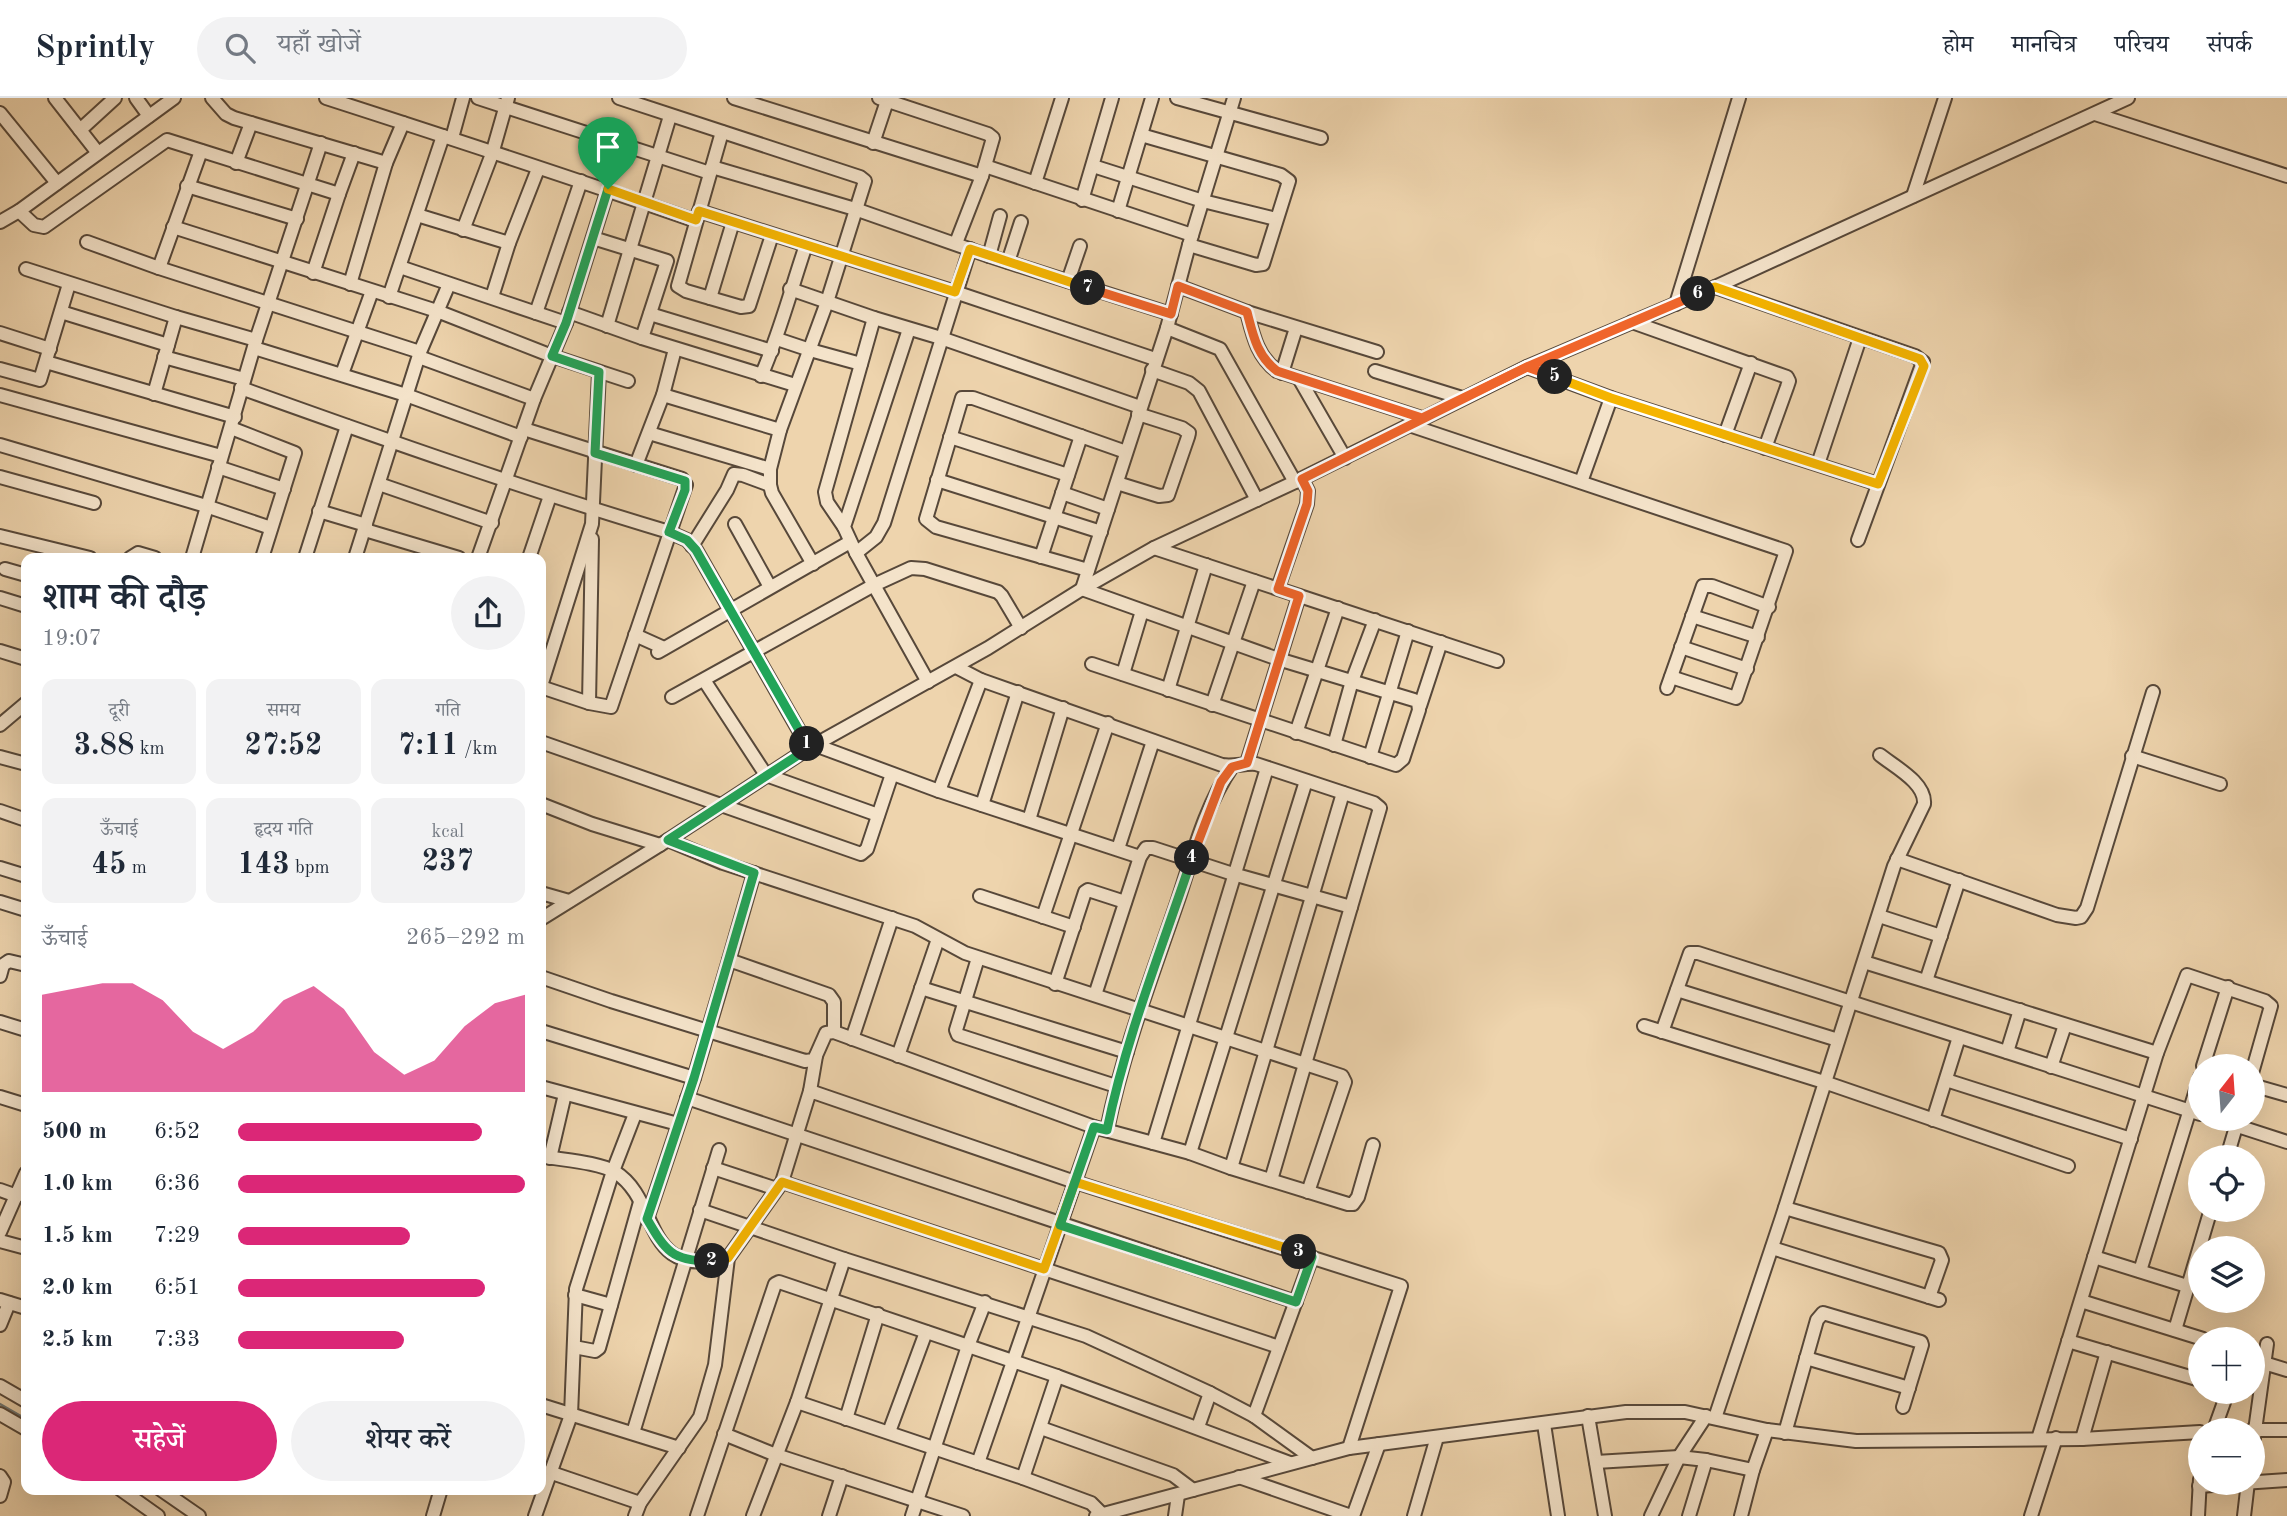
<!DOCTYPE html>
<html lang="hi">
<head>
<meta charset="utf-8">
<style>
	:root { --surface:#fff; --page:#f2f2f3; --text:#1f2937; --muted:#747a83; --line:#e0e1e3; --accent:#db2777 }
	body { margin:0; font-family:"Old Standard TT","Noto Serif Devanagari",serif; background:var(--page); color:var(--text); height:100vh; display:flex; flex-direction:column; font-size:26px; white-space:nowrap }
	* { box-sizing:border-box; margin:0 }
	p { font-size:23px; color:var(--muted) }
	.icon { flex:none; width:38px; height:38px; fill:none; stroke:currentColor; stroke-width:2; stroke-linecap:round; stroke-linejoin:round }
	.map { position:relative; flex:1; overflow:hidden }
	.details { position:absolute; left:21px; top:455px; width:525px; height:942px; display:flex; flex-direction:column; background:var(--surface); border-radius:14px; box-shadow:0 7px 28px #0002 }
	.details>* { flex:none }
	.needle { width:46px; rotate:17deg }
	.fabs { position:absolute; left:2188px; top:956px; display:grid; gap:14px }
	.fabs a { display:grid; place-items:center; width:77px; height:77px; border-radius:50%; background:var(--surface); box-shadow:0 7px 28px #0002; font-size:35px }
	.pin { position:absolute; display:grid; place-items:center; width:60px; height:60px; color:#fff; margin:-72px -30px; border-radius:50% 50% 50% 0; rotate:-45deg; box-shadow:0 0 7px #0007 }
	.pin .icon { rotate:45deg }
	.km { position:absolute; width:35px; height:35px; margin:-18px; border-radius:50%; background:#222; color:#fff; font-size:19px; line-height:35px; text-align:center }
	.round { display:grid; place-items:center; flex:none; width:74px; height:74px; border-radius:37px; background:var(--page) }
	.overview { display:flex; align-items:center; justify-content:space-between; height:119px; padding:0 21px }
	h1 { font-size:38px; font-weight:600; line-height:52px }
	.figures { display:grid; grid-template-columns:repeat(3,1fr); gap:10px; height:119px; padding:7px 21px }
	.figures div { display:grid; align-content:center; border-radius:14px; background:var(--page); text-align:center }
	.figures b { font-size:30px; font-weight:600 }
	.figures small { font-size:19px; font-weight:400 }
	.figures p { font-size:19px }
	.chart { height:196px; padding:14px 21px }
	.chart p { display:flex; justify-content:space-between }
	.chart svg { width:100%; height:126px; margin-top:7px; fill:var(--accent); opacity:.7 }
	.cta { display:flex; gap:14px; margin-top:auto; padding:14px 21px }
	.cta a { flex:1; height:80px; border-radius:42px; background:var(--accent); color:#fff; font-size:28px; font-weight:600; line-height:80px; text-align:center }
	.cta a+a { background:var(--page); color:var(--text) }
	ul { padding:0 21px; list-style:none; font-size:23px }
	li { display:grid; grid-template-columns:112px 84px 1fr; align-items:center; height:52px }
	li i { height:18px; border-radius:9px; background:var(--accent) }
	header { display:flex; align-items:center; gap:42px; box-sizing:border-box; height:98px; padding:0 35px; background:var(--surface); border-bottom:2px solid var(--line) }
	header strong { font-size:33px }
	nav { display:flex; gap:38px; margin-inline-start:auto; font-size:24px }
	.search { width:490px; height:63px; background:var(--page); display:flex; align-items:center; gap:18px; box-sizing:border-box; padding:0 24px; border-radius:38px; color:var(--muted); font-size:26px }
	.map>svg:first-child { display:block }
</style>
</head>
<body>
<header>
<strong>Sprintly</strong>
<div class="search"><svg class="icon" aria-label="search" viewBox="0 0 24 24"><circle cx="10" cy="10" r="6"/><path d="M15 15l6 6"/></svg>यहाँ खोजें</div>
<nav><a>होम</a><a>मानचित्र</a><a>परिचय</a><a>संपर्क</a></nav>
</header>
<div class="map">
<svg width="2287" height="1418" viewBox="0 0 2287 1418">
	<rect width="100%" height="100%" fill="#eed4ad"/>
	<filter id="stains"><feTurbulence type="fractalNoise" baseFrequency=".00286" numOctaves="4"/><feColorMatrix values="0 0 0 0 .2 0 0 0 0 .09 0 0 0 0 .02 0 0 0 .5 -.17"/></filter>
	<radialGradient id="worn" r=".72"><stop offset=".6" stop-color="#630" stop-opacity="0"/><stop offset="1" stop-color="#630" stop-opacity=".3"/></radialGradient>
	<g fill="none" stroke-linecap="round" stroke-linejoin="round">
		<!-- stream -->
		<polyline stroke="#6e7775" stroke-width="2.5" points="0,1306 26,1321"/>
		<!-- minor casing -->
		<g stroke="#57483a" stroke-width="16">
			<g id="minor">
				<polyline points="55,0 98,55"/>
				<polyline points="136,0 149,18"/>
				<polyline points="212,0 226,16 234,20 386,65"/>
				<path d="M326 0C450 40 573 80 696 123"/>
				<polyline points="478,0 710,75"/>
				<polyline points="619,0 860,79 865,83 827,204 780,332 770,371 770,387 772,395 813,466"/>
				<polyline points="734,0 982,78"/>
				<polyline points="879,0 988,36 993,40 982,78 956,145"/>
				<polyline points="1177,0 1321,40"/>
				<polyline points="0,15 57,85"/>
				<polyline points="2095,16 2287,78"/>
				<polyline points="80,32 115,0"/>
				<polyline points="722,34 678,188 686,193 741,209 749,208 772,137"/>
				<polyline points="1141,37 1281,77 1289,83 1263,166 1256,167 1189,147"/>
				<polyline points="452,40 463,0"/>
				<polyline points="873,45 887,3"/>
				<polyline points="236,65 251,25"/>
				<polyline points="985,68 1192,137"/>
				<polyline points="1093,68 1203,103 1276,121"/>
				<polyline points="712,69 855,111 989,158 1171,216"/>
				<polyline points="1035,85 1062,0"/>
				<polyline points="187,88 297,121"/>
				<polyline points="339,96 354,55"/>
				<polyline points="1913,98 1945,0"/>
				<polyline points="1082,102 1112,0"/>
				<polyline points="19,113 34,127 44,129 167,42 339,96 313,175"/>
				<polyline points="699,113 955,194 1155,261"/>
				<polyline points="1118,113 1152,0"/>
				<polyline points="417,117 509,145"/>
				<polyline points="0,124 19,113 174,0"/>
				<polyline points="173,129 437,213 552,258 628,283"/>
				<polyline points="463,132 492,56 508,0"/>
				<polyline points="593,140 667,163 642,240"/>
				<polyline points="87,144 159,170 420,254"/>
				<polyline points="989,158 1000,118"/>
				<polyline points="1008,164 1021,124"/>
				<polyline points="400,169 566,225"/>
				<polyline points="159,170 201,53"/>
				<polyline points="26,171 176,219 256,242"/>
				<polyline points="1068,183 1080,148"/>
				<polyline points="350,186 386,65 403,25"/>
				<polyline points="1178,188 1247,214 1377,254"/>
				<polyline points="1715,189 1915,258 1923,264 1858,442"/>
				<polyline points="790,191 874,220 941,240 1140,309"/>
				<polyline points="389,199 443,38"/>
				<polyline points="492,199 509,145 538,71"/>
				<polyline points="710,200 733,124"/>
				<polyline points="1676,206 1739,0"/>
				<polyline points="61,214 168,247"/>
				<polyline points="569,214 642,240 795,287"/>
				<path d="M1247 214C1253 237 1257 258 1277 273L1422 320"/>
				<polyline points="536,215 581,83"/>
				<polyline points="650,216 772,253"/>
				<polyline points="1632,224 1787,279 1789,283 1787,289 1765,350"/>
				<polyline points="607,228 670,18"/>
				<polyline points="1167,230 1220,251 1295,384"/>
				<polyline points="909,231 844,429 856,455 928,584"/>
				<polyline points="0,235 50,251"/>
				<polyline points="777,241 810,252 861,266"/>
				<polyline points="254,250 406,297 521,339"/>
				<polyline points="164,259 244,281"/>
				<polyline points="419,259 534,301"/>
				<polyline points="46,264 235,319"/>
				<polyline points="1527,269 1611,300 1878,386"/>
				<polyline points="0,271 40,282 69,186"/>
				<polyline points="1152,272 1189,285 1199,293 1257,402"/>
				<polyline points="1375,273 1462,300"/>
				<polyline points="1282,275 1296,230"/>
				<polyline points="342,276 372,193"/>
				<path d="M761 278C780 235 791 191 806 147"/>
				<polyline points="1300,282 1345,360"/>
				<path d="M241 290C383 341 525 391 669 434L687 442 696 452 809 650"/>
				<polyline points="154,296 176,219"/>
				<polyline points="0,297 221,358"/>
				<polyline points="663,297 780,332"/>
				<polyline points="1409,327 1786,453 1736,600 1671,579"/>
				<polyline points="231,330 295,355 262,460"/>
				<polyline points="524,331 682,381 686,387 611,609 589,605 541,589"/>
				<polyline points="649,335 770,371"/>
				<polyline points="1725,337 1751,265"/>
				<polyline points="950,339 1068,377"/>
				<polyline points="0,347 206,408 271,430"/>
				<polyline points="1818,366 1860,240"/>
				<polyline points="636,367 663,297 675,251"/>
				<polyline points="218,369 284,391"/>
				<polyline points="0,379 94,405"/>
				<polyline points="937,382 1101,434"/>
				<polyline points="1581,384 1611,300"/>
				<polyline points="1117,385 1159,398 1168,397 1188,339 1189,335 1182,330 1138,316"/>
				<polyline points="379,386 492,425"/>
				<polyline points="1062,395 1108,411"/>
				<polyline points="319,413 366,427"/>
				<polyline points="735,426 770,489"/>
				<polyline points="844,429 827,404 825,394 874,220"/>
				<polyline points="365,432 459,460"/>
				<polyline points="0,438 90,460"/>
				<polyline points="692,448 727,392 734,376 743,377 770,387"/>
				<polyline points="1154,450 1497,563"/>
				<polyline points="856,455 876,439 884,425 970,151"/>
				<polyline points="1041,459 1081,338"/>
				<polyline points="130,460 138,455 155,460"/>
				<polyline points="192,460 256,242 321,45"/>
				<polyline points="305,460 347,328"/>
				<polyline points="355,460 420,254 449,186"/>
				<polyline points="478,460 534,301 566,225 608,91"/>
				<polyline points="529,460 550,398"/>
				<polyline points="5,471 26,477"/>
				<polyline points="1088,472 936,429 926,421 962,300 973,300 1126,354"/>
				<polyline points="1278,490 1307,406 1308,393 1302,381"/>
				<polyline points="0,500 26,508"/>
				<polyline points="1692,518 1758,539"/>
				<polyline points="635,537 664,550"/>
				<polyline points="1681,549 1747,571"/>
				<polyline points="0,553 26,561"/>
				<polyline points="658,554 850,444"/>
				<polyline points="1092,566 1396,667 1403,661 1419,612 1418,604 1414,602 1278,561 1082,491 1167,230 1189,147 1234,0"/>
				<path d="M956 569 981 582 1222 667C1234 669 1244 665 1256 666L1374 705 1380 710 1271 1082"/>
				<polyline points="1123,576 1142,513"/>
				<polyline points="704,582 766,677 878,717"/>
				<polyline points="541,588 592,426 599,274"/>
				<polyline points="1667,590 1703,488 1712,488 1769,509"/>
				<polyline points="1168,592 1206,467"/>
				<polyline points="672,599 874,487 911,470 925,471 998,494 1002,498 1021,530"/>
				<polyline points="589,605 592,441"/>
				<polyline points="1212,607 1254,483"/>
				<polyline points="1420,608 1441,544"/>
				<polyline points="0,627 26,605"/>
				<polyline points="1296,635 1338,510"/>
				<polyline points="541,644 861,756 867,751 892,676"/>
				<polyline points="815,647 939,693 1140,759"/>
				<polyline points="1334,647 1352,583 1375,522"/>
				<polyline points="2132,658 2220,686"/>
				<polyline points="0,659 26,666"/>
				<polyline points="1370,659 1408,533"/>
				<polyline points="1247,665 1299,498"/>
				<polyline points="939,693 981,582"/>
				<polyline points="541,706 592,726 660,747"/>
				<polyline points="982,707 1018,594"/>
				<polyline points="0,713 26,722"/>
				<polyline points="1029,722 1063,610"/>
				<polyline points="668,742 723,765 915,828 965,855 1342,978 1345,984 1308,1094"/>
				<polyline points="1118,751 1153,643"/>
				<polyline points="1897,761 2057,817 2076,820 2081,819 2087,810 2153,594"/>
				<polyline points="0,770 26,778"/>
				<polyline points="541,795 569,803"/>
				<polyline points="980,798 1074,829"/>
				<polyline points="0,804 26,812"/>
				<polyline points="1879,818 1941,838"/>
				<polyline points="1043,819 1108,625"/>
				<polyline points="541,821 668,742 809,650 988,550 1082,491 1154,450 1295,384 1527,269 1715,189 2128,0"/>
				<polyline points="978,860 956,932 958,937 1116,988"/>
				<polyline points="729,862 754,775"/>
				<polyline points="1864,864 2157,955"/>
				<polyline points="0,878 3,867 9,863 26,867"/>
				<polyline points="541,879 611,903 805,963 814,962 826,935 834,934 1094,1029 1190,1055 1231,1070 1348,1106 1353,1106 1358,1099 1373,1047"/>
				<polyline points="1926,883 1959,782"/>
				<polyline points="1055,886 1085,794 1088,792 1125,804"/>
				<polyline points="921,890 1127,954"/>
				<polyline points="1677,892 1838,942"/>
				<polyline points="1095,897 1140,759 1146,750 1153,750 1233,776 1351,809"/>
				<polyline points="0,924 26,932"/>
				<polyline points="1644,928 1824,984 2068,1068"/>
				<polyline points="541,933 694,980"/>
				<polyline points="1662,934 1690,855 1698,855 2200,1016"/>
				<polyline points="852,941 892,820"/>
				<polyline points="2007,954 2020,912"/>
				<polyline points="898,958 938,841"/>
				<polyline points="2203,968 2228,889"/>
				<polyline points="2051,969 2065,927"/>
				<polyline points="1946,982 2131,1041"/>
				<polyline points="2252,987 2287,997"/>
				<polyline points="541,989 678,1026"/>
				<polyline points="810,993 816,958"/>
				<polyline points="0,999 26,1007"/>
				<polyline points="687,1000 1296,1204"/>
				<polyline points="2213,1020 2287,1044"/>
				<polyline points="1933,1022 1959,939"/>
				<path d="M1107 1032C1123 953 1152 878 1178 802 1193 757 1205 708 1232 669"/>
				<polyline points="1153,1045 1267,670"/>
				<polyline points="1190,1055 1306,683"/>
				<path d="M541 1058C561 1062 598 1064 615 1074 662 1103 640 1182 728 1160"/>
				<polyline points="2227,1059 2238,1022"/>
				<polyline points="550,1060 565,996"/>
				<polyline points="713,1070 777,1091"/>
				<polyline points="1231,1070 1343,695"/>
				<polyline points="782,1084 1279,1249"/>
				<polyline points="0,1092 17,1098"/>
				<polyline points="1785,1110 1939,1155 1942,1162 1929,1199"/>
				<polyline points="700,1112 844,1161 1086,1238 1210,1295 1254,1318 1312,1360"/>
				<polyline points="647,1121 694,980 729,862 829,897 834,904 834,934"/>
				<polyline points="0,1134 26,1075"/>
				<polyline points="0,1143 26,1150"/>
				<polyline points="1772,1150 1939,1202"/>
				<polyline points="2094,1159 2187,1188"/>
				<polyline points="2140,1173 2200,979"/>
				<polyline points="575,1197 611,1207"/>
				<polyline points="0,1202 26,1210"/>
				<polyline points="2081,1203 2203,1241"/>
				<polyline points="0,1227 9,1205"/>
				<polyline points="2175,1232 2211,1111"/>
				<polyline points="2068,1243 2200,1282"/>
				<polyline points="574,1249 595,1253 599,1250 640,1104"/>
				<polyline points="1806,1260 1909,1290"/>
				<polyline points="2264,1265 2287,1272"/>
				<polyline points="0,1288 26,1303"/>
				<polyline points="797,1304 1023,1380 1091,1405 1101,1415"/>
				<polyline points="541,1307 679,1350"/>
				<polyline points="0,1316 26,1331"/>
				<polyline points="1254,1318 1312,1159"/>
				<polyline points="1588,1318 1605,1418"/>
				<path d="M1715 1320 1782 1119 1894 768 1924 706C1926 685 1895 669 1880 657"/>
				<polyline points="846,1321 878,1216"/>
				<polyline points="1544,1326 1558,1418"/>
				<polyline points="1198,1329 1210,1295"/>
				<polyline points="1041,1330 1173,1377 1193,1392"/>
				<polyline points="2214,1332 2228,1293"/>
				<polyline points="2252,1332 2287,1332"/>
				<polyline points="889,1334 926,1234"/>
				<polyline points="633,1335 719,1052"/>
				<polyline points="1785,1335 1817,1222 1823,1215 1921,1244 1922,1247 1903,1309"/>
				<polyline points="724,1336 776,1357 963,1418"/>
				<polyline points="2038,1341 2157,955 2187,877 2265,903 2271,908 2252,975"/>
				<polyline points="2082,1341 2107,1254"/>
				<polyline points="2252,1354 2267,1246"/>
				<polyline points="1596,1364 1679,1359 1706,1362 1753,1372"/>
				<polyline points="978,1365 1094,1029"/>
				<polyline points="549,1374 640,1405"/>
				<polyline points="0,1378 4,1384 0,1398"/>
				<polyline points="1239,1379 1351,1418"/>
				<polyline points="1023,1380 1057,1278"/>
				<polyline points="2199,1388 2287,1382"/>
				<polyline points="120,1391 158,1418"/>
				<polyline points="160,1391 199,1418"/>
				<polyline points="433,1418 441,1391"/>
				<polyline points="535,1418 571,1317 576,1191 613,1073 635,1016"/>
				<polyline points="635,1418 640,1405 700,1319 715,1267 728,1160 782,1084 810,993 1075,1084 1401,1188 1349,1350"/>
				<polyline points="697,1418 775,1186 779,1184 1057,1278 1290,1365"/>
				<polyline points="753,1418 797,1304 844,1161"/>
				<polyline points="829,1418 842,1378"/>
				<polyline points="912,1418 968,1248 985,1204"/>
				<polyline points="1096,1418 1349,1350 1626,1314 1685,1314 1767,1332 1856,1343 2082,1341 2200,1334"/>
				<polyline points="1175,1418 1178,1397"/>
				<polyline points="1353,1418 1379,1346"/>
				<polyline points="1414,1418 1437,1339"/>
				<polyline points="1651,1418 1679,1359 1706,1318"/>
				<polyline points="1689,1418 1706,1362"/>
				<polyline points="1741,1418 1753,1372 1767,1332"/>
				<polyline points="2031,1418 2056,1340"/>
				<polyline points="2198,1418 2200,1381"/>
				<polyline points="2244,1418 2248,1384"/>
			</g>
		</g>
		<!-- minor -->
		<use href="#minor" stroke="#f4e3ca" stroke-width="12"/>
	</g>
	<g fill="none" stroke-linecap="round" stroke-linejoin="round">
		<!-- split-1 casing -->
		<g stroke="#fff" stroke-width="14">
			<polyline id="split-1" points="608,91 566,225 552,258 599,274 595,355 685,383 685,392 669,434 687,442 696,452 807,646"/>
		</g>
		<!-- split-2 casing -->
		<g stroke="#fff" stroke-width="14">
			<path id="split-2" d="M712 1163C672 1164 665 1152 647 1121L694 980 754 775 668 742 809 650 807 646"/>
		</g>
		<!-- split-3 casing -->
		<g stroke="#fff" stroke-width="14">
			<polyline id="split-3" points="712,1163 728,1160 782,1084 1044,1171 1075,1084 1299,1154"/>
		</g>
		<!-- split-4 casing -->
		<g stroke="#fff" stroke-width="14">
			<path id="split-4" d="M1192 760C1162 850 1126 939 1107 1032L1094 1029 1060 1127 1296 1204 1312 1159 1299 1154"/>
		</g>
		<!-- split-5 casing -->
		<g stroke="#fff" stroke-width="14">
			<polyline id="split-5" points="1192,760 1221,684 1232,669 1247,665 1299,498 1278,491 1307,406 1308,393 1302,381 1527,269 1555,279"/>
		</g>
		<!-- split-6 casing -->
		<g stroke="#fff" stroke-width="14">
			<polyline id="split-6" points="1555,279 1611,300 1878,386 1924,268 1920,261 1715,189 1698,196"/>
		</g>
		<!-- split-7 casing -->
		<g stroke="#fff" stroke-width="14">
			<path id="split-7" d="M1088 190 1171 216 1178 188 1247 214C1253 237 1257 258 1277 273L1422 320 1527 269 1698 196"/>
		</g>
		<!-- split-8 casing -->
		<g stroke="#fff" stroke-width="14">
			<polyline id="split-8" points="608,91 696,122 699,113 955,194 970,151 1088,190"/>
		</g>
		<!-- split-1 -->
		<use href="#split-1" stroke="#22a559" stroke-width="9"/>
		<!-- split-2 -->
		<use href="#split-2" stroke="#22a559" stroke-width="9"/>
		<!-- split-3 -->
		<use href="#split-3" stroke="#f5b400" stroke-width="9"/>
		<!-- split-4 -->
		<use href="#split-4" stroke="#22a559" stroke-width="9"/>
		<!-- split-5 -->
		<use href="#split-5" stroke="#f0652b" stroke-width="9"/>
		<!-- split-6 -->
		<use href="#split-6" stroke="#f5b400" stroke-width="9"/>
		<!-- split-7 -->
		<use href="#split-7" stroke="#f0652b" stroke-width="9"/>
		<!-- split-8 -->
		<use href="#split-8" stroke="#f5b400" stroke-width="9"/>
	</g>
	<rect width="100%" height="100%" filter="url(#stains)"/>
	<rect width="100%" height="100%" fill="url(#worn)"/>
</svg>
<div class="fabs">
<a><svg class="needle" viewBox="-14 -14 28 28"><path d="M0-13l5 13h-10z" fill="#e53935"/><path d="M0 13l5-13h-10z" fill="#747a83"/></svg></a>
<a><svg class="icon" aria-label="locate" viewBox="0 0 24 24"><circle cx="12" cy="12" r="6"/><path d="M12 2v4M12 18v4M2 12h4M18 12h4"/></svg></a>
<a><svg class="icon" aria-label="layers" viewBox="0 0 24 24"><path d="M12 4l9 5-9 5-9-5zM3 14l9 5 9-5"/></svg></a>
<a>+</a>
<a>−</a>
</div>
<div class="pin" style="left:608px;top:91px;background:#1e9e55"><svg class="icon" aria-label="arrive" viewBox="0 0 24 24"><path d="M6 21V4h12l-3 4 3 4H6"/></svg></div>
<b class="km" style="left:807px;top:646px">1</b>
<b class="km" style="left:712px;top:1163px">2</b>
<b class="km" style="left:1299px;top:1154px">3</b>
<b class="km" style="left:1192px;top:760px">4</b>
<b class="km" style="left:1555px;top:279px">5</b>
<b class="km" style="left:1698px;top:196px">6</b>
<b class="km" style="left:1088px;top:190px">7</b>
<section class="details">
<div class="overview"><div><h1>शाम की दौड़</h1><p>19:07</p></div><a class="round"><svg class="icon" aria-label="share" viewBox="0 0 24 24"><path d="M12 15V3M7 8l5-5 5 5M5 13v7h14v-7"/></svg></a></div>
<div class="figures">
<div><p>दूरी</p><b>3.88<small> km</small></b></div>
<div><p>समय</p><b>27:52</b></div>
<div><p>गति</p><b>7:11<small> /km</small></b></div>
</div>
<div class="figures">
<div><p>ऊँचाई</p><b>45<small> m</small></b></div>
<div><p>हृदय गति</p><b>143<small> bpm</small></b></div>
<div><p>kcal</p><b>237</b></div>
</div>
<div class="chart"><p><span>ऊँचाई</span>265–292 m</p>
<svg viewBox="0 0 160 44" preserveAspectRatio="none"><path d="M0 44V10L10 8L20 6L30 6L40 12L50 23L60 29L70 23L80 12L90 7L100 15L110 30L120 38L130 33L140 21L150 13L160 10V44z"/></svg>
</div>
<ul>
<li><b>500 m</b>6:52<i style="width:85%"></i></li>
<li><b>1.0 km</b>6:36<i style="width:100%"></i></li>
<li><b>1.5 km</b>7:29<i style="width:60%"></i></li>
<li><b>2.0 km</b>6:51<i style="width:86%"></i></li>
<li><b>2.5 km</b>7:33<i style="width:58%"></i></li>
</ul>
<div class="cta"><a>सहेजें</a><a>शेयर करें</a></div>
</section>
</div>
</body>
</html>
